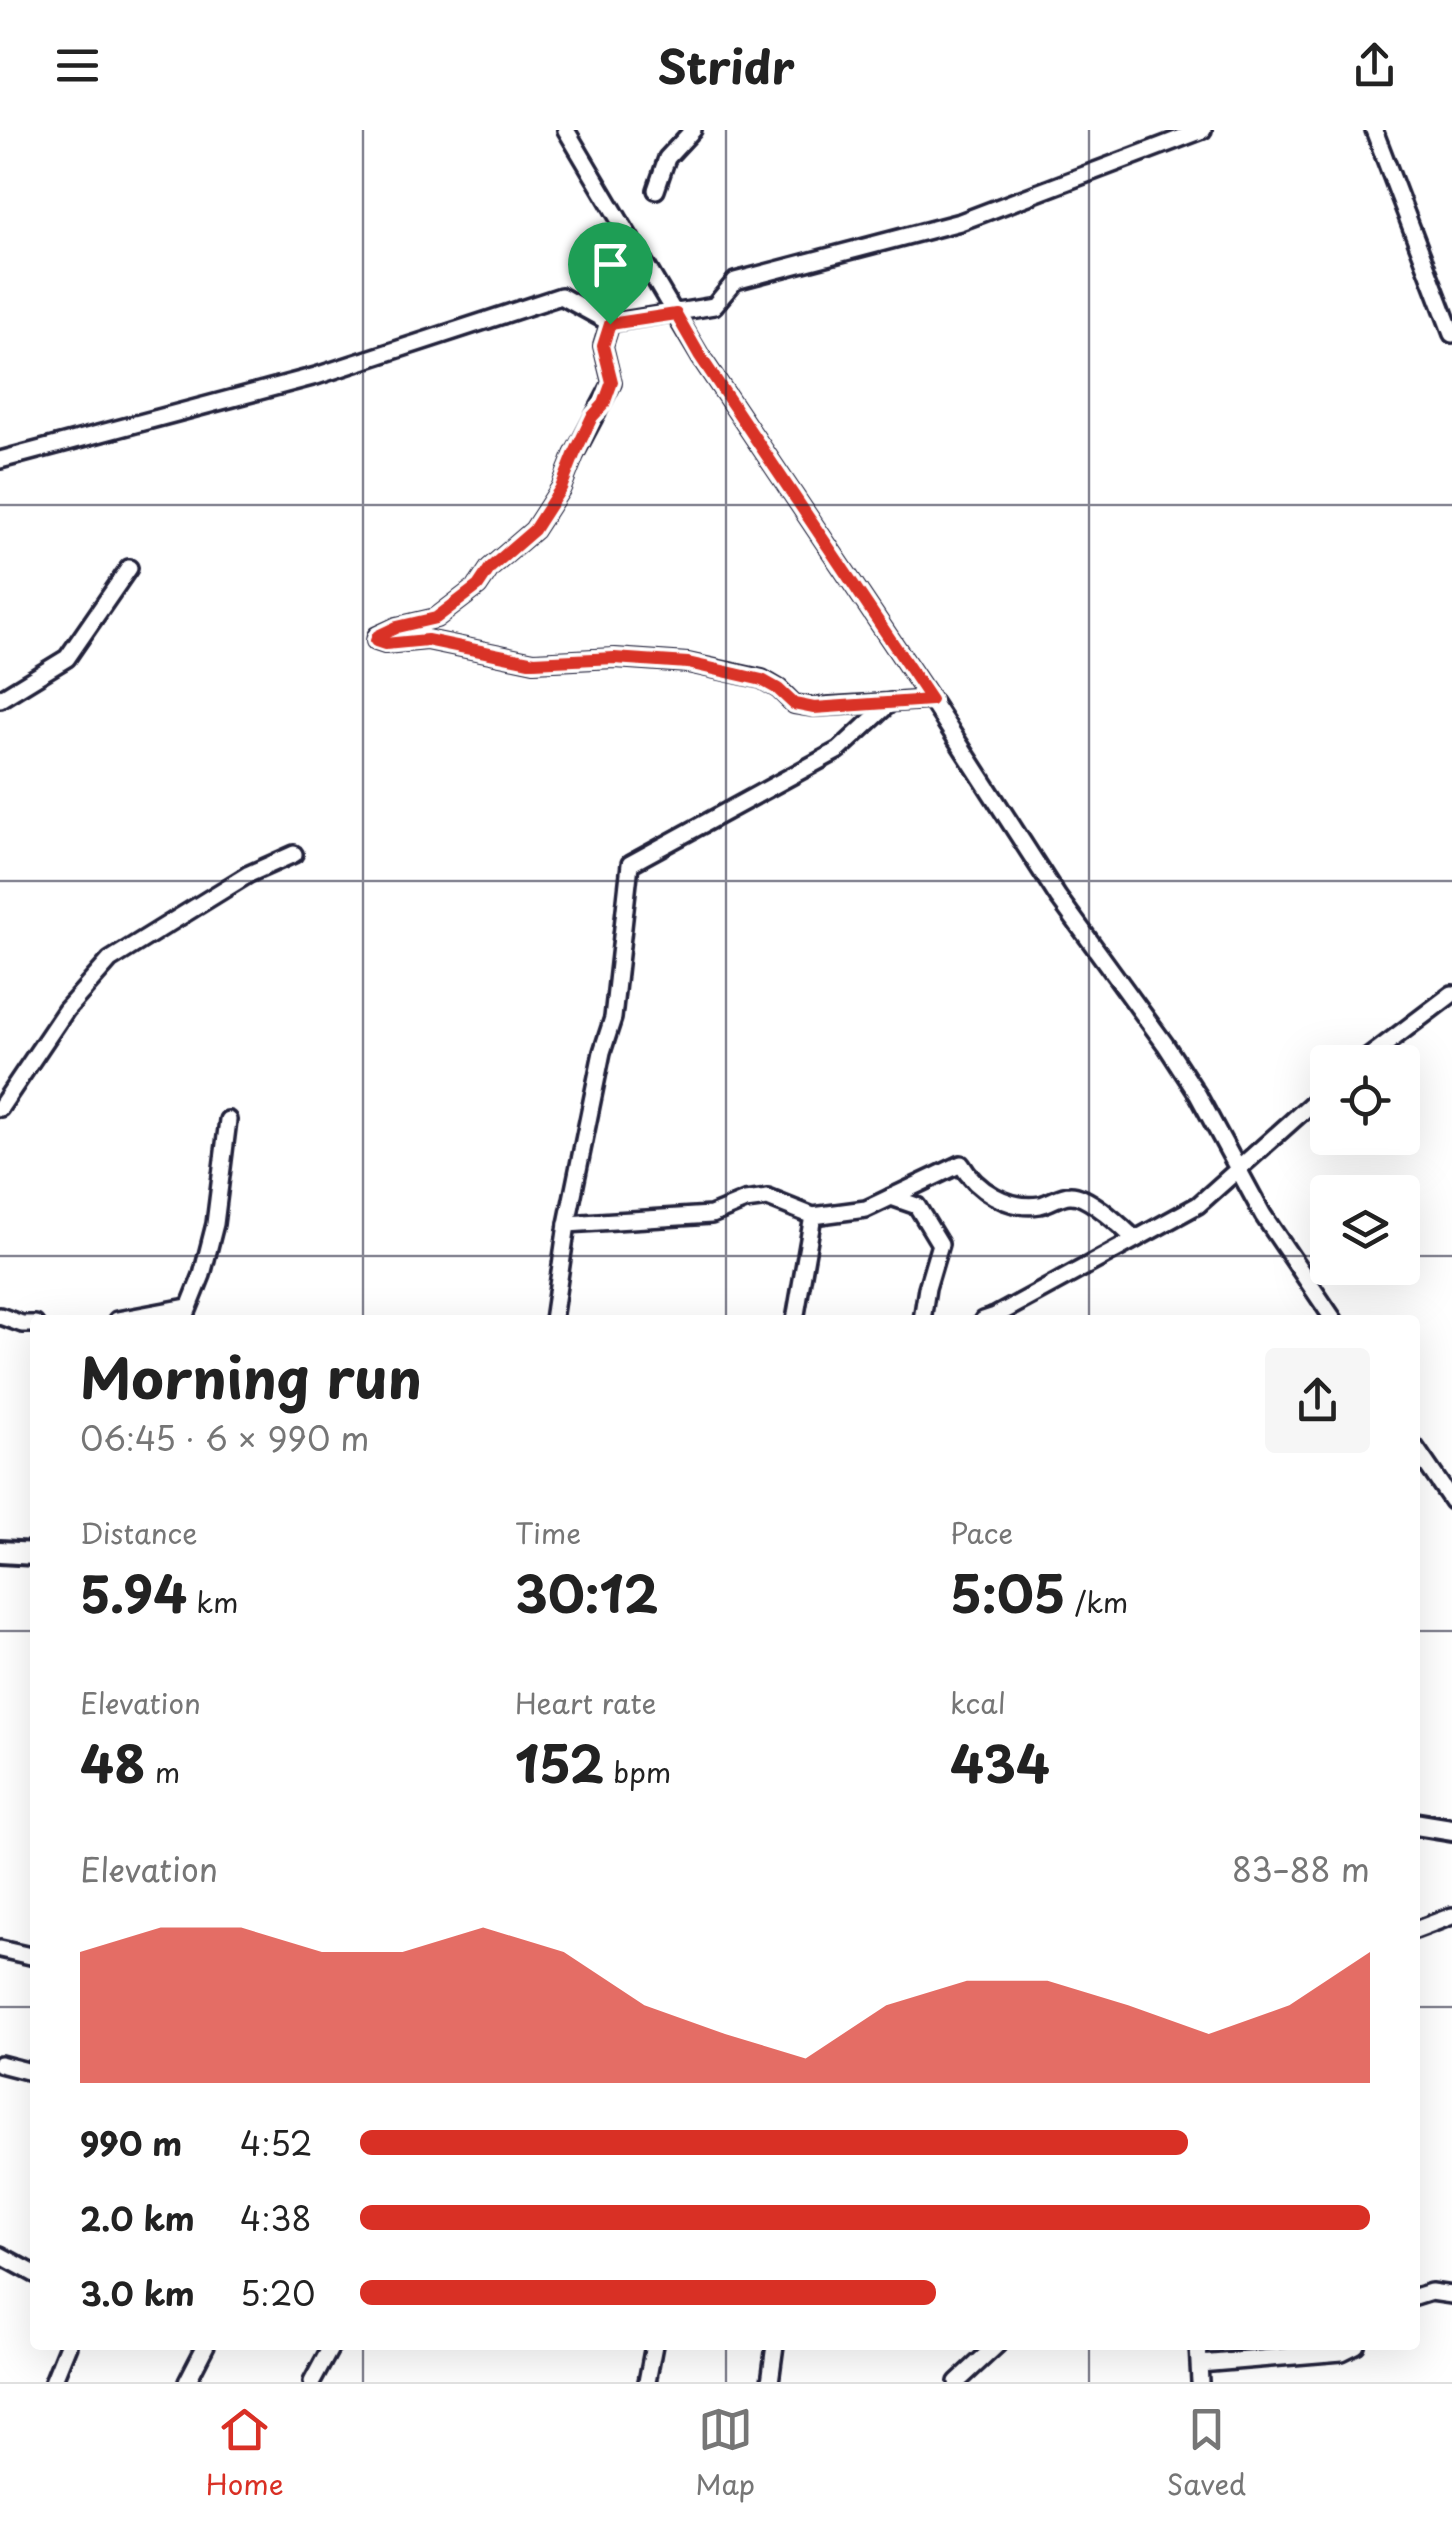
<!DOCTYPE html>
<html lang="en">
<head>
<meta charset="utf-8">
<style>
	:root { --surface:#fff; --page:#f6f6f6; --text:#222; --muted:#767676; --line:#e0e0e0; --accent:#d93025 }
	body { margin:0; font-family:"Playpen Sans",sans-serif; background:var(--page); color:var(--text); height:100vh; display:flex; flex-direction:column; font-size:38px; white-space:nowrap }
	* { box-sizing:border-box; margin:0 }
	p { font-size:32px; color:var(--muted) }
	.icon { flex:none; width:55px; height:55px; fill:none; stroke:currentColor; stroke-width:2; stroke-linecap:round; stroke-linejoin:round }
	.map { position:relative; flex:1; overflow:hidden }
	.details { position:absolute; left:30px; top:1185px; width:1390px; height:1035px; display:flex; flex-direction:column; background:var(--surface); border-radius:10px; box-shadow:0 10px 40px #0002 }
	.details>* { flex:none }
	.controls { position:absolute; left:1310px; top:915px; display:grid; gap:20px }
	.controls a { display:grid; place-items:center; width:110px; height:110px; border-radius:10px; background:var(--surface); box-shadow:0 10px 40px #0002; font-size:50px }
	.pin { position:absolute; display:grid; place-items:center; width:85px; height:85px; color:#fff; margin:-102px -42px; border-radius:50% 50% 50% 0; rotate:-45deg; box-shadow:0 0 10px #0007 }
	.pin .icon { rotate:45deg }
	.round { display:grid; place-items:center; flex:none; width:105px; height:105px; border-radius:10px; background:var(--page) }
	.summary { display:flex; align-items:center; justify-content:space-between; height:170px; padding:0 50px }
	h1 { font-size:55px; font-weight:700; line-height:75px }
	.figures { display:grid; grid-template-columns:repeat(3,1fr); gap:15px; height:170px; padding:10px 50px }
	.figures div { display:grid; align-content:center }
	.figures b { font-size:50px; font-weight:700 }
	.figures small { font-size:28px; font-weight:400 }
	.figures p { font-size:28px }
	.chart { height:280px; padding:20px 50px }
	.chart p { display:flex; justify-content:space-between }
	.chart svg { width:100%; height:180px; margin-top:10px; fill:var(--accent); opacity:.7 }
	ul { padding:0 50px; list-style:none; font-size:32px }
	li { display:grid; grid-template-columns:160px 120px 1fr; align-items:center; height:75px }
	li i { height:25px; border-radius:12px; background:var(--accent) }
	header { display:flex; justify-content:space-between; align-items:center; height:130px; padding:0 50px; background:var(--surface); font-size:45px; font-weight:700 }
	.tab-bar { display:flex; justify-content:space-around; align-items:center; height:140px; border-top:2px solid var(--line); background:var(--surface); font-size:28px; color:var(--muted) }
	.tab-bar a { display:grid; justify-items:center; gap:5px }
	.tab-bar .active { color:var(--accent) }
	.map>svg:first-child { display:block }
</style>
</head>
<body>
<header><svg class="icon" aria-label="menu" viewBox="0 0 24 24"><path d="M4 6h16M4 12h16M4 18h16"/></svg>Stridr<svg class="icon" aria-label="share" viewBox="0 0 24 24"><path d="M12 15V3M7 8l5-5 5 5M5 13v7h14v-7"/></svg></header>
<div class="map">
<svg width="1452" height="2252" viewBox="0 0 1452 2252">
	<rect width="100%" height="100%" fill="#fff"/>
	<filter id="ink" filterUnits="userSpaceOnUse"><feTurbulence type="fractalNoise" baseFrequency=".01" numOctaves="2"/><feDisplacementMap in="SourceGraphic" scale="20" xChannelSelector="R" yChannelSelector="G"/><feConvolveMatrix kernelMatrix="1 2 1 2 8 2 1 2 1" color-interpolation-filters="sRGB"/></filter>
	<g filter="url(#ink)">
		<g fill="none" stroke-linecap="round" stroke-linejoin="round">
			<!-- minor casing -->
			<g stroke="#22223b" stroke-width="22">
				<g id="minor">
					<polyline points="566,0 700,226 931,570 1058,767 1165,914 1198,965 1263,1085 1334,1190"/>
					<polyline points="1374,0 1452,204"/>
					<polyline points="656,60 667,28 693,0"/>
					<polyline points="610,193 714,176 735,151 960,92 1203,0"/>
					<polyline points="0,330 316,246 561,166 610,193 603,216 612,253 574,325 561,358 534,400 490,438 478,456 436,488 397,497 377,506 376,511 385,514 427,510 534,532 615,528 688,533 762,549 779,559 794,574 814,577 931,570"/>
					<polyline points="0,569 67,528 129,438"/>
					<polyline points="1362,932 1452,864"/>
					<polyline points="0,978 66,880 110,830 249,744 294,724"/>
					<polyline points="891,1067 917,1076 940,1114 927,1158 922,1190"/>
					<path d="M567 1094 711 1085 745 1071 768 1068 813 1086 866 1079 961 1034C976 1060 1008 1080 1040 1075 1050 1073 1060 1065 1070 1065 1088 1064 1122 1097 1135 1109"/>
					<polyline points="0,1186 22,1194 35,1194"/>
					<polyline points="117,1190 187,1177"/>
					<polyline points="184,1190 202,1145 215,1094 228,990"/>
					<polyline points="553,1190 567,1094 602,922 613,888 630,734 839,620 891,572"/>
					<polyline points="795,1190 813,1086"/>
					<polyline points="983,1190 995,1186 1198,1075 1328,959"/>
					<polyline points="1415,1317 1452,1371"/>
					<polyline points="1415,1800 1452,1786"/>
					<polyline points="0,1819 35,1827"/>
					<polyline points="0,1934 35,1943"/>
					<polyline points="0,2125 35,2144"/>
					<polyline points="1415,2167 1431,2162 1452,2165"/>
					<polyline points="1198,2215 1200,2252"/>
					<polyline points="1200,2234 1342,2222 1356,2215"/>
					<polyline points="53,2252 68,2215"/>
					<polyline points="187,2252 206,2215"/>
					<polyline points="312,2252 332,2215"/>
					<polyline points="647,2252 654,2215"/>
					<polyline points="770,2252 775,2215"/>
					<polyline points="957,2252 997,2215"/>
				</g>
			</g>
			<!-- major casing -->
			<g stroke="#22223b" stroke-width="28">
				<g id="major">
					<polyline points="0,1422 35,1424"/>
					<polyline points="1415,1694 1452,1700"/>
				</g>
			</g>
			<!-- minor -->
			<use href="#minor" stroke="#fff" stroke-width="15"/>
			<!-- major -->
			<use href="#major" stroke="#fff" stroke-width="20"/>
		</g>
	</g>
	<g fill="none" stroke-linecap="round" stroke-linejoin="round" filter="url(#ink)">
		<!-- route casing -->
		<g stroke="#fff" stroke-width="20">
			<polygon id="route" points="676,184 700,226 931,570 814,578 794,574 778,559 762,550 688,533 614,528 534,532 427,510 385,514 376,511 378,506 397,497 436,488 478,456 490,438 534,400 561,358 574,325 592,287 604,274 612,252 603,216 610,194"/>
		</g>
		<!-- route -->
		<use href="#route" stroke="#d93025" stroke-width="12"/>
	</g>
	<!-- grid -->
	<path fill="none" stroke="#22223b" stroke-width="2.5" stroke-opacity="0.55" d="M363 0V1190M726 0V1190M1089 0V1190M0 375H1452M0 751H1452M0 1126H1328M1402 1126H1452M0 1501H35M1415 1501H1452M0 1877H35M1415 1877H1452M363 2215V2252M726 2215V2252M1089 2215V2252"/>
</svg>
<div class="controls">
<a><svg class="icon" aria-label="locate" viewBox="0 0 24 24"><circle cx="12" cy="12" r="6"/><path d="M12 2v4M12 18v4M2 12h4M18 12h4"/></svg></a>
<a><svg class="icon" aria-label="layers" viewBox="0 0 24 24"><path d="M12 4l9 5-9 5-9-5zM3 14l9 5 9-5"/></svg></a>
</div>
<div class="pin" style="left:610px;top:194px;background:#1e9e55"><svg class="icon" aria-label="arrive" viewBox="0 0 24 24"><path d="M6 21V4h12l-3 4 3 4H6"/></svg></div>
<section class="details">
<div class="summary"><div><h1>Morning run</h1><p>06:45 · 6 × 990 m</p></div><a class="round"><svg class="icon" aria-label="share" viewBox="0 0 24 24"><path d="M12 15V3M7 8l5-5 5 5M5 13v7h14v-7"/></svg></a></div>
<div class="figures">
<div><p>Distance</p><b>5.94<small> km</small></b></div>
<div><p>Time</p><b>30:12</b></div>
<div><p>Pace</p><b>5:05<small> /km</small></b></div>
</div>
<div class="figures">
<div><p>Elevation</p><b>48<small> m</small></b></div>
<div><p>Heart rate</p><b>152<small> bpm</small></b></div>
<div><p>kcal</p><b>434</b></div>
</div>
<div class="chart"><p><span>Elevation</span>83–88 m</p>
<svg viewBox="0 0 160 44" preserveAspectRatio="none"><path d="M0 44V12L10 6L20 6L30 12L40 12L50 6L60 12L70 25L80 32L90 38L100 25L110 19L120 19L130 25L140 32L150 25L160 12V44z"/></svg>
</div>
<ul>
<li><b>990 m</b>4:52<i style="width:82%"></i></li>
<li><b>2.0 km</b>4:38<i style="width:100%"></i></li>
<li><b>3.0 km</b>5:20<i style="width:57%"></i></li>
</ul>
</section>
</div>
<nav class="tab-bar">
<a class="active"><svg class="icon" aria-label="home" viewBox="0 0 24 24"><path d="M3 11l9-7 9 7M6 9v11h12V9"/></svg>Home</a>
<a><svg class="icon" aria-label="map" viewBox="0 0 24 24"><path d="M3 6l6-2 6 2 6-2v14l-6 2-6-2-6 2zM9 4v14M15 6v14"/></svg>Map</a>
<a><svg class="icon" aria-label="saved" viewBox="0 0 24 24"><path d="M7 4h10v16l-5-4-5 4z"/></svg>Saved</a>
</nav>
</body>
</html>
